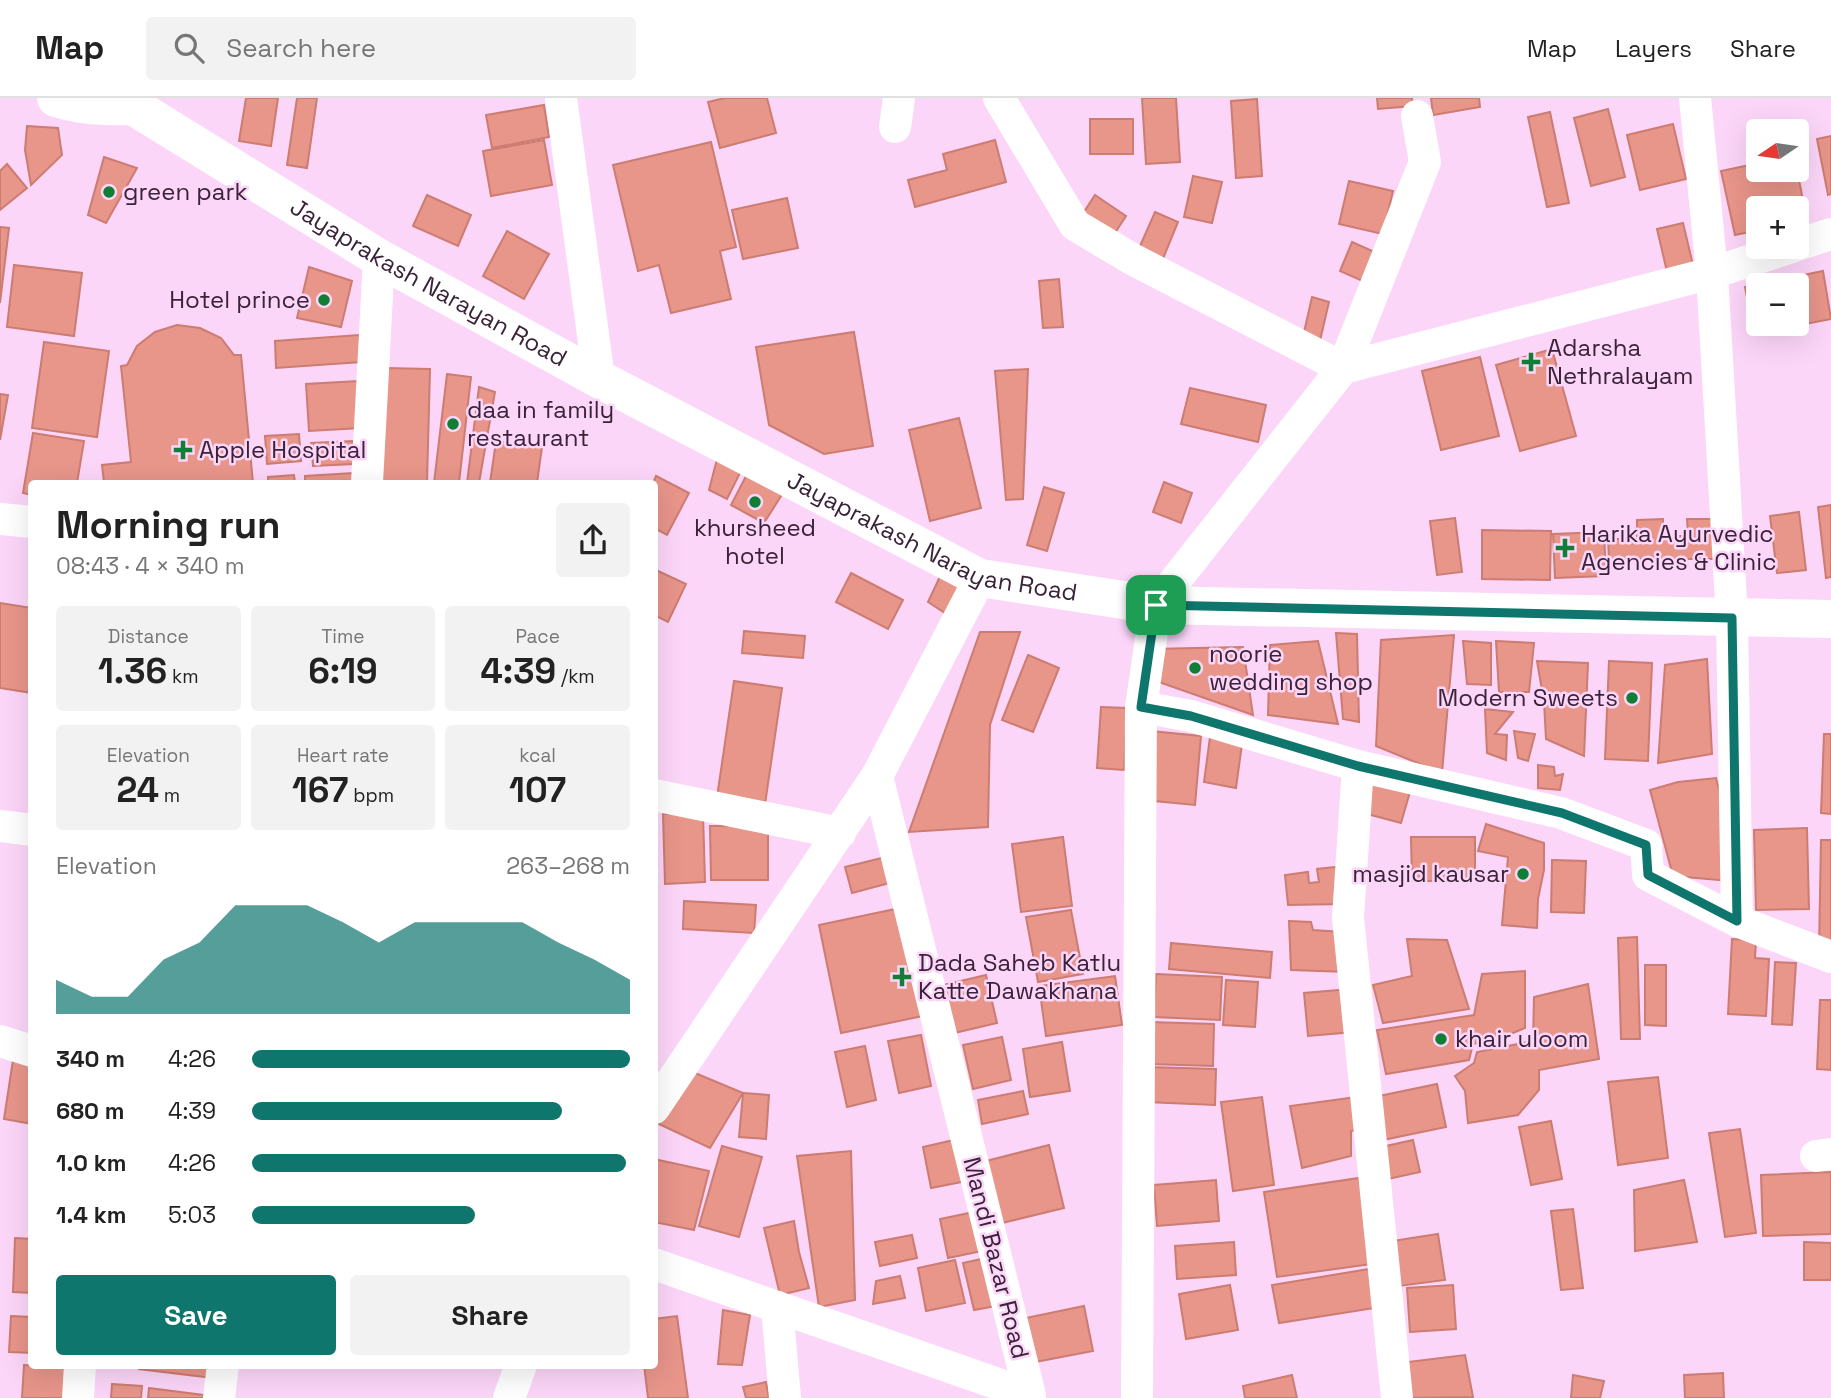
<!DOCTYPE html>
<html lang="en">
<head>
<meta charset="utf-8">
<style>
	:root { --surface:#fff; --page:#f2f2f2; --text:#222; --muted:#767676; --line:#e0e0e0; --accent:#0f766e }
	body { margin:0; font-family:"Space Grotesk",sans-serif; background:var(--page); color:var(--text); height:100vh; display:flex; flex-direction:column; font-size:26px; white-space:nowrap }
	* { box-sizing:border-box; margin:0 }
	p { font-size:23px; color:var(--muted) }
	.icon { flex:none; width:38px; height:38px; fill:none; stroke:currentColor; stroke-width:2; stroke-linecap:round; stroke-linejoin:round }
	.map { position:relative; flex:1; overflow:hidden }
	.drawer { position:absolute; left:28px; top:382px; width:630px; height:889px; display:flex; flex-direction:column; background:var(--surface); border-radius:7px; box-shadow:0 7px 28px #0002 }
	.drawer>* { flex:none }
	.needle { width:46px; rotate:257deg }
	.buttons { position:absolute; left:1746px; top:21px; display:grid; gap:14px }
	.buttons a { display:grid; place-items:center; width:63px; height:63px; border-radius:7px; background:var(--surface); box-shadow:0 7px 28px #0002; font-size:35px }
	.pin { position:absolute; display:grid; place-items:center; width:60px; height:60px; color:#fff; margin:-30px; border-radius:14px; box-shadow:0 4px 10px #0006 }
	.round { display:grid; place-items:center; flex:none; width:74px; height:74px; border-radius:7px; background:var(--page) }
	.headline { display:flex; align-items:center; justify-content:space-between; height:119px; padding:0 28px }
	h1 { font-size:38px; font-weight:600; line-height:52px }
	.stats { display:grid; grid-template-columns:repeat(3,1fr); gap:10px; height:119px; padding:7px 28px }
	.stats div { display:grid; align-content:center; border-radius:7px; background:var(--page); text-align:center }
	.stats b { font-size:35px; font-weight:600 }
	.stats small { font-size:19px; font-weight:400 }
	.stats p { font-size:19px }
	.chart { height:196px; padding:14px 28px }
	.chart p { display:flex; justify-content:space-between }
	.chart svg { width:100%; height:126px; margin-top:7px; fill:var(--accent); opacity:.7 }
	.cta { display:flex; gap:14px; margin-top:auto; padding:14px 28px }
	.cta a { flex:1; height:80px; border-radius:7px; background:var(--accent); color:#fff; font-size:28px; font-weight:600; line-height:80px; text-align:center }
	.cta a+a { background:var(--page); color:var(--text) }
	ul { padding:0 28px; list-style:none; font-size:23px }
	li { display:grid; grid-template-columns:112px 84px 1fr; align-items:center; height:52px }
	li i { height:18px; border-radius:9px; background:var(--accent) }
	header { display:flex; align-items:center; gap:42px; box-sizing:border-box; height:98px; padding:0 35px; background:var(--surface); border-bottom:2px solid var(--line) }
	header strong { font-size:33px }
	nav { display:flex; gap:38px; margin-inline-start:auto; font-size:24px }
	.search { width:490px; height:63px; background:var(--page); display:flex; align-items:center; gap:18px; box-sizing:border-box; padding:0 24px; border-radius:7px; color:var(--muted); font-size:26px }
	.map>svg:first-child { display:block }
</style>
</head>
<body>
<header>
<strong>Map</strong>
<div class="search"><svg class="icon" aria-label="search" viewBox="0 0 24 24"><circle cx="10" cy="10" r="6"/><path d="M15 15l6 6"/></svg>Search here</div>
<nav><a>Map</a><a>Layers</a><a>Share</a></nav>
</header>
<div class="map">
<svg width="1831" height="1300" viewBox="0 0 1831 1300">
	<rect width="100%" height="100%" fill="#fcd6f9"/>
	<!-- building -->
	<g fill="#e8958a" stroke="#cc7c71" stroke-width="2" fill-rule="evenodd">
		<polygon points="246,0 278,0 271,48 239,43"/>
		<polygon points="297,0 317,0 307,70 287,67"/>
		<polygon points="725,0 767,0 776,35 720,50 708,4"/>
		<polygon points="1142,0 1176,0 1180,64 1146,66"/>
		<polygon points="1377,0 1412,0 1413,8 1378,11"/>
		<polygon points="1431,0 1479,0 1480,9 1433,17"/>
		<polygon points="1257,1 1262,78 1236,80 1231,3"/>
		<polygon points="544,7 549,39 492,50 486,17"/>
		<polygon points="1608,11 1625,79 1591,88 1574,20"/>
		<polygon points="1550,14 1569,105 1547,109 1528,19"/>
		<rect x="1090" y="21" width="43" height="35"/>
		<polygon points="1673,26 1686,81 1640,92 1627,37"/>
		<polygon points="27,28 58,30 62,57 31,87 25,52"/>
		<polygon points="1831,38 1831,96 1828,97 1817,41"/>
		<polygon points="544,42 552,87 491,98 483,53"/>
		<polygon points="995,42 1006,84 915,109 908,82 947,72 943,56"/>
		<polygon points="711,44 736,149 720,153 731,201 671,215 659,167 638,173 613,67"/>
		<polygon points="104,59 137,70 106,125 88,117"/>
		<polygon points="1759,65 1759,72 1797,72 1807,122 1797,124 1797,110 1759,110 1759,132 1735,137 1721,73"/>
		<polygon points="7,66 27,90 0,112 0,73"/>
		<polygon points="1193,78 1222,84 1212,125 1184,119"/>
		<polygon points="1349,83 1393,93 1383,136 1339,126"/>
		<polygon points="427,97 471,117 458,148 413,128"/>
		<polygon points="1095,97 1126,118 1109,144 1078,123"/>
		<polygon points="787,100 798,150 743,161 732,112"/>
		<polygon points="1155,114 1178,124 1160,168 1136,157"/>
		<polygon points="1683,125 1694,171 1668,178 1657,131"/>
		<polygon points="0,129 9,130 0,205"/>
		<polygon points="507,133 549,156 524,201 483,178"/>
		<polygon points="1352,144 1379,156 1367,185 1340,173"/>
		<polygon points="14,167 82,175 74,238 7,229"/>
		<polygon points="309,169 352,183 341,229 297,220"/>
		<path d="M1823 173 1831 221 1754 236 1745 189ZM1759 187H1797V226H1759Z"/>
		<polygon points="1059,181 1063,229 1043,230 1039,183"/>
		<polygon points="1312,199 1329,204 1319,247 1302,243"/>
		<polygon points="177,227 200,230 221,240 234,257 241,257 253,385 104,385 102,367 131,364 121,268 127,267 137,248 155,234"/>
		<polygon points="854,234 873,348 824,356 769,327 756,249"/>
		<polygon points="359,237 361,264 276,270 275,243"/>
		<polygon points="44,244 109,253 97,339 32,330"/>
		<polygon points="1552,251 1576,338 1520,353 1496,267"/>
		<polygon points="1480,259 1499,338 1441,352 1422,273"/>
		<polygon points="385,270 430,271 427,385 382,385"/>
		<polygon points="1028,271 1023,401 1006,402 995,273"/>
		<polygon points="447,276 471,279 459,385 434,385"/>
		<polygon points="358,283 361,330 309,333 306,286"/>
		<polygon points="479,289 495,294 479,385 467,385"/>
		<polygon points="1190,290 1266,307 1258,344 1181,326"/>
		<polygon points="0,296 8,297 0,342"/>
		<polygon points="959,320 981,410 930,423 909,332"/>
		<polygon points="33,335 84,343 77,385 32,385 32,397 23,395"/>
		<polygon points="299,336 301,363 267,366 265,338"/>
		<polygon points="352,343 354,366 313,368 311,345"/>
		<polygon points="496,343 542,349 537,385 490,385"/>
		<polygon points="717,361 740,375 727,401 709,392"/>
		<polygon points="353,375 354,385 305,385 305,378"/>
		<polygon points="747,376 783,395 764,425 731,407"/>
		<polygon points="294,377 295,385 268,385 268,379"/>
		<polygon points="656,378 689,395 667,437 654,430 654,385 653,385"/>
		<polygon points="1164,384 1192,395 1181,425 1153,414"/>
		<polygon points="1044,389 1064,395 1047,453 1027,447"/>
		<polygon points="1831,407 1831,479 1826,480 1818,409"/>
		<polygon points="1799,414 1806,472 1777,475 1770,418"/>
		<polygon points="1455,420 1462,474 1437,477 1430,423"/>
		<polygon points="1663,421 1663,438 1688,438 1687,421 1715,421 1715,461 1609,461 1608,441 1637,441 1637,422"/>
		<polygon points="1482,432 1551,433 1550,482 1482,481"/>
		<polygon points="1604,434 1606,478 1555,480 1553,436"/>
		<polygon points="944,470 966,484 948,517 928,504"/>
		<polygon points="658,473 686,486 668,524 654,517 654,479"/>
		<polygon points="851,475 903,502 888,531 836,504"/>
		<polygon points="0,505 32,510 32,595 0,590"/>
		<polygon points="744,533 805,538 803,560 742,555"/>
		<polygon points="980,534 1020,534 990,627 988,729 909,734"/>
		<polygon points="1336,535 1357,536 1359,624 1343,621"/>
		<polygon points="1454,537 1442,675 1376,648 1381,542"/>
		<polygon points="1318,543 1338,626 1268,617 1270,547"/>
		<polygon points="1463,543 1491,545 1491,587 1467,586"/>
		<polygon points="1496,543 1534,545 1529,594 1499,594"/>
		<polygon points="1243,549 1253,617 1153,582 1150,551"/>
		<polygon points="1028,557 1059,570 1033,634 1002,622"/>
		<polygon points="1707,561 1712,656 1658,665 1665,567"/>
		<polygon points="1537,563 1588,565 1584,658 1546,641 1544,604"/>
		<polygon points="1609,563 1652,565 1648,663 1605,661"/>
		<polygon points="734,583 782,590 764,713 716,706"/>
		<polygon points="1101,609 1127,610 1124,672 1097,670"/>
		<polygon points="1485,611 1513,614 1495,636 1507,637 1506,662 1487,655"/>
		<polygon points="1151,633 1201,638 1195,707 1144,702"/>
		<polygon points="1514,633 1535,636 1528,663 1518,660"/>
		<polygon points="1824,636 1831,636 1831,716 1821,715"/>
		<polygon points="1210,639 1242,646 1236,690 1204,684"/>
		<polygon points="1538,667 1554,669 1555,678 1563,676 1560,692 1538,690"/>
		<polygon points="1716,680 1727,722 1730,783 1673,778 1650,692 1678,684"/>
		<polygon points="1365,681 1410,694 1401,725 1356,713"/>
		<polygon points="703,715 705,784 665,786 663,716"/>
		<polygon points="1486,726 1544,745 1544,772 1538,801 1537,830 1502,827 1508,759 1478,753"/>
		<polygon points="710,728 768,728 768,782 711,782"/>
		<polygon points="1807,730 1809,811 1756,812 1754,732"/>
		<polygon points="1063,739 1072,808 1021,814 1012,746"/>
		<polygon points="1411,739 1475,739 1475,783 1412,783"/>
		<polygon points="1821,742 1831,742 1831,851 1819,851"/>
		<polygon points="890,758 897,783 852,795 845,769"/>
		<polygon points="1552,762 1586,763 1584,815 1551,814"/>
		<polygon points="1344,768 1343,806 1288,807 1285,777 1308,774 1309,785 1319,784 1317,771"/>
		<polygon points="684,803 756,807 754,835 683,831"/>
		<polygon points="900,810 923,918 841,935 819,827"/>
		<polygon points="1071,812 1083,876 1038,884 1026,819"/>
		<polygon points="1289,823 1311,824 1313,832 1343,834 1347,874 1291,872"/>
		<polygon points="1637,839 1640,941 1621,941 1618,840"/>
		<polygon points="1407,841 1447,842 1469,911 1383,925 1373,887 1412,878"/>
		<polygon points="1732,841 1756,842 1755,860 1769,861 1766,918 1728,916"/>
		<polygon points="1171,845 1272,854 1270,880 1169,871"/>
		<polygon points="1775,864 1796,865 1792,927 1772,926"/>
		<polygon points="1645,867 1666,867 1666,928 1645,927"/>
		<polygon points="1525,873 1525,930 1503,939 1473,946 1469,962 1386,976 1377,932 1474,917 1482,876"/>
		<polygon points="1156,876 1222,879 1220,922 1154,919"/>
		<polygon points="986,877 997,925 946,937 935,889"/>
		<polygon points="1115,878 1122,927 1046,938 1039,888"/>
		<polygon points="1226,882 1258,884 1255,929 1223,927"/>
		<polygon points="1588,886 1599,961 1539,972 1539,992 1518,1017 1468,1025 1465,993 1455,978 1474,965 1477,954 1533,943 1534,899"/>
		<polygon points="1350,891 1354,934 1308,938 1304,895"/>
		<polygon points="1820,902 1831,902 1831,972 1817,971"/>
		<polygon points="1149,924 1214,926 1213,968 1148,966"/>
		<polygon points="921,937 931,988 899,995 888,943"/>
		<polygon points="1002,939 1011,982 973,991 963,947"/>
		<polygon points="1062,944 1070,993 1030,999 1023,951"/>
		<polygon points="865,948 876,1002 847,1009 835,954"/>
		<polygon points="13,962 32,965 32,1026 4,1021"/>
		<polygon points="1148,969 1216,971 1215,1007 1146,1004"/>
		<polygon points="695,975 743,995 710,1050 659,1026"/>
		<polygon points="1658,979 1668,1060 1618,1067 1608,984"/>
		<polygon points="1437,986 1446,1029 1383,1042 1374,999"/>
		<polygon points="1023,993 1028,1016 982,1026 978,1002"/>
		<polygon points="743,995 769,997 766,1041 739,1039"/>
		<polygon points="1262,999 1274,1087 1233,1093 1221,1004"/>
		<polygon points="1357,999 1360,1031 1351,1033 1351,1058 1302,1070 1290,1008"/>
		<polygon points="1551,1023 1562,1081 1531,1087 1519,1029"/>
		<polygon points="1740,1031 1756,1135 1725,1139 1709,1035"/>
		<polygon points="958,1041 967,1083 931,1090 923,1049"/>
		<polygon points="1413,1042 1420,1074 1383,1082 1377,1050"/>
		<polygon points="1049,1047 1064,1110 998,1126 982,1064"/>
		<polygon points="722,1048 762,1059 739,1139 699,1128"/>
		<polygon points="851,1053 855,1202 819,1209 797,1058"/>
		<polygon points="654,1061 709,1073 694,1132 654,1124"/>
		<polygon points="1831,1074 1831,1136 1763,1138 1761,1077"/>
		<polygon points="1359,1080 1372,1166 1277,1179 1264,1094"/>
		<polygon points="1216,1082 1219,1123 1157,1128 1154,1087"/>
		<polygon points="1684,1082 1697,1144 1635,1153 1634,1092"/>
		<polygon points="1573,1111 1583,1190 1561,1192 1551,1113"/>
		<polygon points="974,1114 982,1153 948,1160 940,1121"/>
		<polygon points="794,1123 799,1154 809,1190 780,1197 764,1130"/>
		<polygon points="1438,1136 1445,1182 1399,1188 1392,1143"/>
		<polygon points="912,1137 917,1160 880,1168 875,1144"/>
		<polygon points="15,1140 32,1141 32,1195 13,1194"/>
		<polygon points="1234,1144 1236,1177 1177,1181 1175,1148"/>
		<polygon points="1804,1144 1831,1145 1831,1182 1804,1182"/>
		<polygon points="986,1160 996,1208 974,1212 963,1165"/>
		<polygon points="955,1162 965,1205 926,1213 918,1170"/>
		<polygon points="1375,1170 1381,1209 1279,1225 1272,1187"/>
		<polygon points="900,1178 905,1200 873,1206 876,1183"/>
		<polygon points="1230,1187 1238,1232 1186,1241 1179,1196"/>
		<polygon points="1453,1187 1456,1231 1410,1234 1407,1190"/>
		<polygon points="1084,1208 1093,1253 1030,1265 1021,1221"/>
		<polygon points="723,1212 750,1217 742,1267 718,1266"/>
		<polygon points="11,1218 32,1219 32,1255 9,1254"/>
		<polygon points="677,1218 688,1300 648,1300 644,1267 654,1267 654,1221"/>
		<polygon points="1465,1257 1473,1299 1406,1300 1399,1265"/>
		<polygon points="24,1267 73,1270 71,1300 22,1300"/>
		<polygon points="139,1267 214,1267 212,1280 139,1271"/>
		<polygon points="1723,1275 1724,1300 1685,1300 1684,1277"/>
		<polygon points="1292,1277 1297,1300 1245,1300 1243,1288"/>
		<polygon points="1573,1277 1604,1283 1600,1300 1571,1300"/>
		<polygon points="766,1284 769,1300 746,1300 743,1289"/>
		<polygon points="112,1286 142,1288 141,1300 111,1300"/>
		<polygon points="149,1290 211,1298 211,1300 148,1300"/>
	</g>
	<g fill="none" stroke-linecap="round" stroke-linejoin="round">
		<!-- minor -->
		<g stroke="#fff" stroke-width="32">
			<polyline points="561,0 599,281"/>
			<polyline points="999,0 1075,127 1132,161 1343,270 1712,175 1792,149"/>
			<polyline points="1695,0 1712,175 1732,520 1737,823"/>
			<polyline points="1417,18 1425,64 1343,270 1156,507 1141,609 1191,618 1358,668 1561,715 1646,747 1648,777 1737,823 1831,859"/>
			<polyline points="895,29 899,0"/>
			<polyline points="1797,147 1831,136"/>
			<polyline points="367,385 379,160"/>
			<polyline points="0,421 32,424"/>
			<polyline points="1358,668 1348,820 1397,1300"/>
			<polyline points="654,697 840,735"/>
			<polyline points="0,728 32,732"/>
			<polyline points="0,943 32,953"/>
			<polyline points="654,1010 877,678 980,480"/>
			<polyline points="1816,1058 1831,1056"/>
			<polyline points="654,1166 1030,1297 877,678"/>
			<polyline points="777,1209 785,1300"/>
			<polyline points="78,1300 80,1267"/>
			<polyline points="219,1300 223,1267"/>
			<polyline points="509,1300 521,1267"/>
			<polyline points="1137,1300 1141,609"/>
		</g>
		<!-- tertiary -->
		<g stroke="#fff" stroke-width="38">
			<path d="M56 0C82 8 106 9 133 8"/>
			<path id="s1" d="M126 0 133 8 379 160 599 281 980 480 1156 507 1831 521"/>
		</g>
	</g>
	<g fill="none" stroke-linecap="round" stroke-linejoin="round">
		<!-- route casing -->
		<g stroke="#fff" stroke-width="14">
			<polygon id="route" points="1156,507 1732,520 1737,823 1648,777 1646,747 1562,715 1358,668 1191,618 1141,609"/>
		</g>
		<!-- route -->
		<use href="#route" stroke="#0f766e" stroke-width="9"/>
	</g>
	<!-- markers -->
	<g fill="#107f35" stroke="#fcd6f9" stroke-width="2.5">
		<circle cx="109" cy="94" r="7"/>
		<circle cx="324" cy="202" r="7"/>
		<path d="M1527.5 253.5h7v7h7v7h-7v7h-7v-7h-7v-7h7z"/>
		<circle cx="453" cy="326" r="7"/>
		<path d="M179.5 341.5h7v7h7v7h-7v7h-7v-7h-7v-7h7z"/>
		<circle cx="755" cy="404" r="7"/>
		<path d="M1561.5 439.5h7v7h7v7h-7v7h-7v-7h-7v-7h7z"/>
		<circle cx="1195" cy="570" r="7"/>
		<circle cx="1632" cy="600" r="7"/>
		<circle cx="1523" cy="776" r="7"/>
		<path d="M898.5 868.5h7v7h7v7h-7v7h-7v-7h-7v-7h7z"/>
		<circle cx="1441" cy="941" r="7"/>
	</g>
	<g text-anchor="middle" stroke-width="5" stroke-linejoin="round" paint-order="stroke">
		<!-- poi labels -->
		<g font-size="24" fill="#3a2339" stroke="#fcd6f9" text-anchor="start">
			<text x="123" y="102">green park</text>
			<text x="310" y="210" text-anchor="end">Hotel prince</text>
			<text x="1547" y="258">Adarsha<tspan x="1547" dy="28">Nethralayam</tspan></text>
			<text x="467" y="320">daa in family<tspan x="467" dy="28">restaurant</tspan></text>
			<text x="199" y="360">Apple Hospital</text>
			<text x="755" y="438" text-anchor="middle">khursheed<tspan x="755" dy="28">hotel</tspan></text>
			<text x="1581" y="444">Harika Ayurvedic<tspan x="1581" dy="28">Agencies &amp; Clinic</tspan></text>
			<text x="1209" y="564">noorie<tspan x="1209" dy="28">wedding shop</tspan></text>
			<text x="1618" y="608" text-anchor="end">Modern Sweets</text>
			<text x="1509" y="784" text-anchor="end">masjid kausar</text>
			<text x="918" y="873">Dada Saheb Katlu<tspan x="918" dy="28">Katte Dawakhana</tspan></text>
			<text x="1455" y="949">khair uloom</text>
		</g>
		<!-- street labels -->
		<g font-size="24" fill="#3a2339" stroke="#fcd6f9">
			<text dy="8" stroke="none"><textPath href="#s1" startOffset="355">Jayaprakash Narayan Road</textPath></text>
			<text dy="8" stroke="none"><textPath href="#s1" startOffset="922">Jayaprakash Narayan Road</textPath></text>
			<text transform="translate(996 1160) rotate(76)" y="8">Mandi Bazar Road</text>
		</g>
	</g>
</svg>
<div class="buttons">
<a><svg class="needle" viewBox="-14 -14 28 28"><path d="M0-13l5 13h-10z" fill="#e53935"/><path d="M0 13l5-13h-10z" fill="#767676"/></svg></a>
<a>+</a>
<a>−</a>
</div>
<div class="pin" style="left:1156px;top:507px;background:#1e9e55"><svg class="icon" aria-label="arrive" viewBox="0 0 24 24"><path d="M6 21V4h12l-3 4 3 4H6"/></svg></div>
<section class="drawer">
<div class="headline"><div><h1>Morning run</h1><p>08:43 · 4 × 340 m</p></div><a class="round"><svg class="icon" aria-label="share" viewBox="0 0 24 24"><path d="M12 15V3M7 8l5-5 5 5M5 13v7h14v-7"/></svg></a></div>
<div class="stats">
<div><p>Distance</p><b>1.36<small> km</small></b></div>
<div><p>Time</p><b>6:19</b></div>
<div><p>Pace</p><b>4:39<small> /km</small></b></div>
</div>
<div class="stats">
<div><p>Elevation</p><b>24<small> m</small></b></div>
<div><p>Heart rate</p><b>167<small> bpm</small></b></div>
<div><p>kcal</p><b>107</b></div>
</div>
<div class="chart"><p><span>Elevation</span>263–268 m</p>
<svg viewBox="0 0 160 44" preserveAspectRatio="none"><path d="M0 44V32L10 38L20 38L30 25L40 19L50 6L60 6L70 6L80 12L90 19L100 12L110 12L120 12L130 12L140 19L150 25L160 32V44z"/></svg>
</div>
<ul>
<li><b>340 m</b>4:26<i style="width:100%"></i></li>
<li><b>680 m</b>4:39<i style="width:82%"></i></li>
<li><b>1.0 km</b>4:26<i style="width:99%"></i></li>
<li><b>1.4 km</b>5:03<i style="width:59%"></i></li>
</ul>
<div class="cta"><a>Save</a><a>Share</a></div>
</section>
</div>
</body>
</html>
